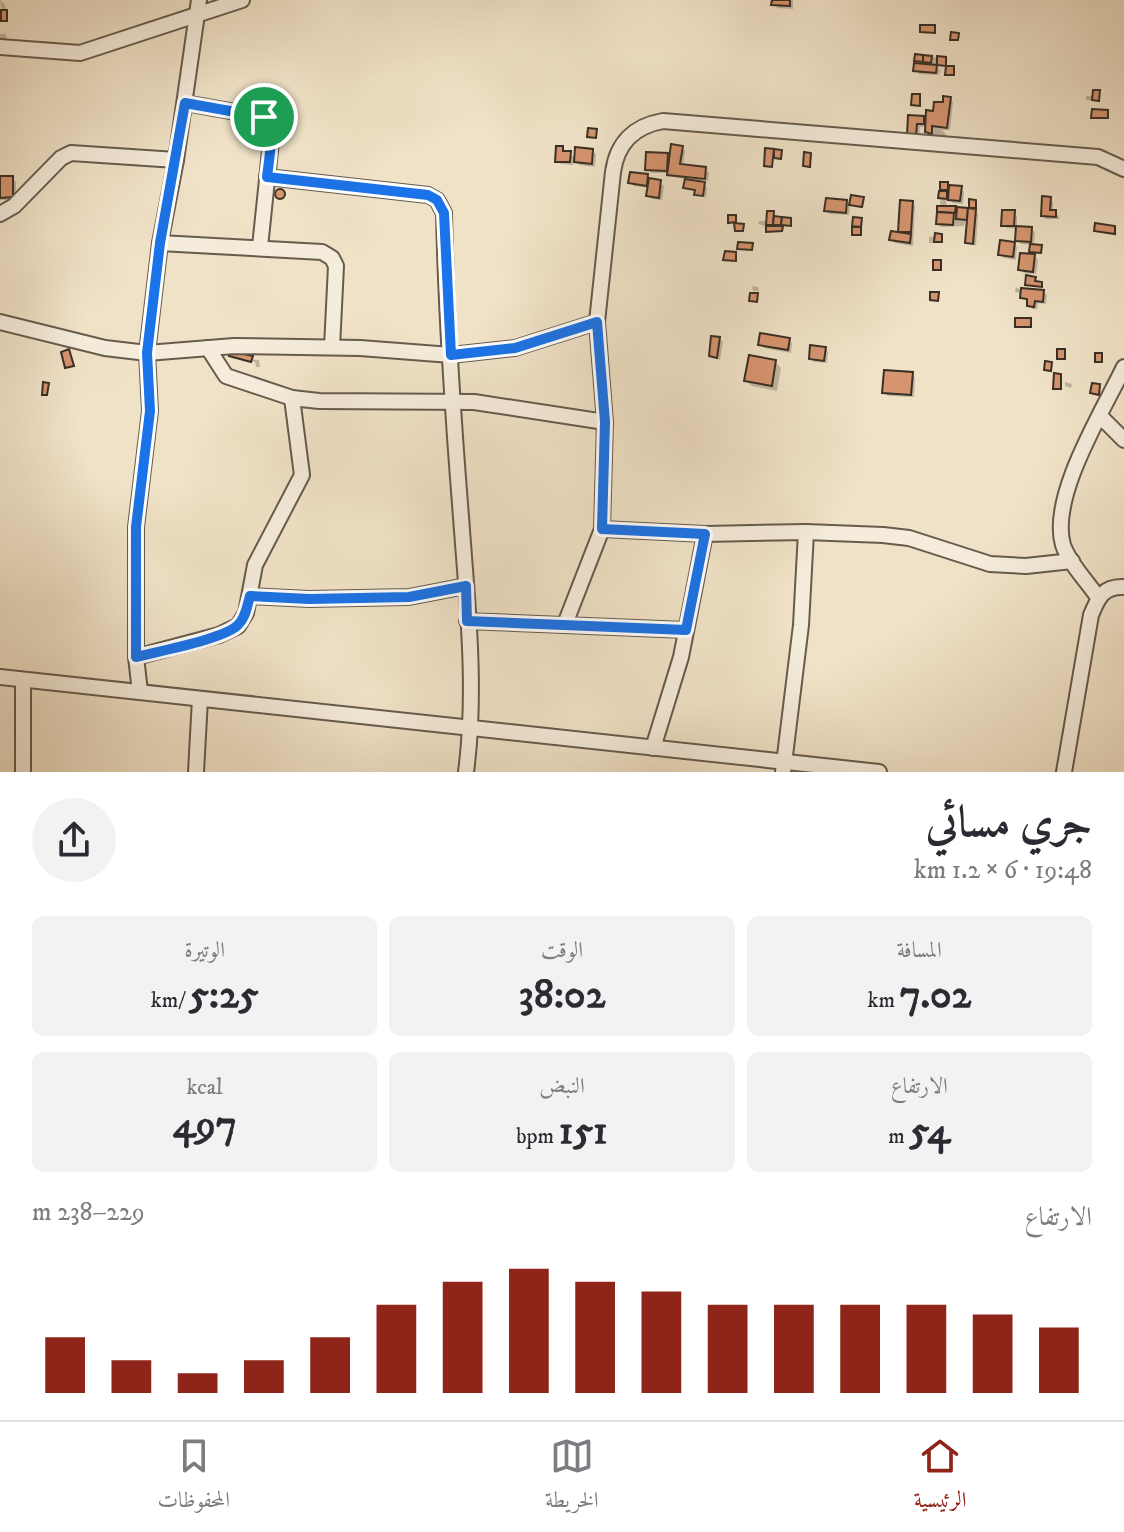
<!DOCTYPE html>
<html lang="ar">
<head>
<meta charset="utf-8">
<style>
	:root { --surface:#fff; --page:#f2f2f3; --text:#2b2b33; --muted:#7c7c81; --line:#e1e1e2; --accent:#8f2418 }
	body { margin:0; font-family:"IM FELL DW Pica",Amiri,serif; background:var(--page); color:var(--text); direction:rtl; height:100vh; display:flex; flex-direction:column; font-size:30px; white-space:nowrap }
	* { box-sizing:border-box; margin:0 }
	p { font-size:26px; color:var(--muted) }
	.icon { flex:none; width:44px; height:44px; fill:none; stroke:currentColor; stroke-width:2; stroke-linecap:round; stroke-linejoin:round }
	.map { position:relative; height:772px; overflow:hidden; direction:ltr }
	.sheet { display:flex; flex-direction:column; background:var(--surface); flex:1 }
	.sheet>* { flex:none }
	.pin { position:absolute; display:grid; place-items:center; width:68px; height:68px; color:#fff; margin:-34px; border:4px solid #fff; border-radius:50%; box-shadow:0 2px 8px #0007 }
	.round { display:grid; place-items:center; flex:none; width:84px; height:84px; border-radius:42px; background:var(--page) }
	.headline { display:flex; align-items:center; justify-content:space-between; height:136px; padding:0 32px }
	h1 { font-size:44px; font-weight:800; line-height:60px }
	.figures { display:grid; grid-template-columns:repeat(3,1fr); gap:12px; height:136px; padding:8px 32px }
	.figures div { display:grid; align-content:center; border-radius:12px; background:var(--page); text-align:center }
	.figures b { font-size:40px; font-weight:800 }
	.figures small { font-size:22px; font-weight:400 }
	.figures p { font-size:22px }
	.chart { height:224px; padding:16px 32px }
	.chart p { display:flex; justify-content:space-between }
	.chart svg { width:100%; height:144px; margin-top:8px; stroke:var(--accent); stroke-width:6 }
	.menu { display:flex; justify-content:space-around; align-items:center; height:112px; border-top:2px solid var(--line); background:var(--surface); font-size:22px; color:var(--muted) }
	.menu a { display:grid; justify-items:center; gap:4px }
	.menu .current { color:var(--accent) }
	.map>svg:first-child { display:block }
</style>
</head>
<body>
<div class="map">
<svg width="1124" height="772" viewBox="0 0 1124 772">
	<rect width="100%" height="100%" fill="#f0e2c7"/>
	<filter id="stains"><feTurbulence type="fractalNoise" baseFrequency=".0025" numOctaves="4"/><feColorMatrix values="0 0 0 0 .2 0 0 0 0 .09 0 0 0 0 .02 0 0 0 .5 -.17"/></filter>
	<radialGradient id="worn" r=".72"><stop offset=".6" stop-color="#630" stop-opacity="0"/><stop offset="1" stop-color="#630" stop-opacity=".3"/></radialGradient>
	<!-- shadow -->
	<g fill="#0003">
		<polygon points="0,0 5,5 7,21 3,20"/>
		<polygon points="774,0 793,0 793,9 777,8"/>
		<polygon points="0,34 6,34 7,40 0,40"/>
		<polygon points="917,56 945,58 946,66 933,64 940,70 939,75 919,74 916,70 922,66 917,61"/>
		<polygon points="1099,92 1100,101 1086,100 1086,96 1094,96"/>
		<polygon points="950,99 953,102 950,130 942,130 946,134 945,140 931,135 927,127 920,127 919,139 912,138 910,117 923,117 927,122"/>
		<polygon points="682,147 685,151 683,166 706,169 709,173 708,181 700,180 707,188 706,198 686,187 687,179 673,177 669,173 651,173 648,169 667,155 670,158"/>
		<polygon points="562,148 576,159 592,151 596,154 595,167 579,165 573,159 573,165 561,164 557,161"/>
		<polygon points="647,176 664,186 662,200 652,199 649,196 650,188 634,186 630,183"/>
		<polygon points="0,178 12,178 16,182 16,200 0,200"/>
		<polygon points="942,184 961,188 964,192 963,204 953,203 947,197 946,208 974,210 971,207 976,203 976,208 973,208 978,214 976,246 967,242 969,216 967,215 964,226 941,227 938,224"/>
		<polygon points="1050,199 1053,202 1053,212 1059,216 1059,219 1046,219 1043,215"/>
		<polygon points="846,202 850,205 849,215 830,214 826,210"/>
		<polygon points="902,202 912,203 915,206 913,246 895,243 892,240 900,234"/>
		<polygon points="1014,212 1017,216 1017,228 1031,229 1035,232 1034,246 1041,247 1042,253 1032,252 1032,245 1021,244 1017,240 1018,229 1007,228 1003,225"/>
		<polygon points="773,213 774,218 790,220 792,226 784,226 783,232 769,232 768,227 758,224 759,221 768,221"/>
		<polygon points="941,236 942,243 929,243 929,237"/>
		<polygon points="1014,244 1017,247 1016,260 1004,258 1000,254"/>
		<polygon points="1034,256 1038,260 1036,274 1024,273 1020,270"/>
		<polygon points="752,286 758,287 759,291 753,291"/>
		<polygon points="1016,287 1020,290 1043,292 1047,295 1046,304 1038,303 1037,309 1032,309 1029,301 1022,297 1022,294 1015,292"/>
		<polygon points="719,339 723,342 720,360 711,356"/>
		<polygon points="789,340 792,343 791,353 764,348 760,344"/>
		<polygon points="825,348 828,352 827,363 814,362 811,359"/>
		<polygon points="232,357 259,360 260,367 256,367 255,362"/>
		<polygon points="775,362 781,368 777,391 752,386 746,381"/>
		<polygon points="912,374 915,378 914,397 888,396 884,392"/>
		<polygon points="1065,382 1072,384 1071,388 1065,386"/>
	</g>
	<!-- building -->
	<g fill="#d6946f" stroke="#382e24" stroke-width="2">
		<polygon points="772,0 790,0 790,6 771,5"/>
		<rect x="1" y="10" width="6" height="11"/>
		<polygon points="920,25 935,25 935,33 920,32"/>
		<polygon points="951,32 959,33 958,40 950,40"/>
		<polygon points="915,54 923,55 923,62 914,61"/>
		<polygon points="923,55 932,56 931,63 923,62"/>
		<polygon points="937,56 946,57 946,66 937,65"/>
		<polygon points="914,63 937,65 936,73 913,71"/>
		<polygon points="946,66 954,66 954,75 945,75"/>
		<polygon points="1093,90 1100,90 1099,101 1092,100"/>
		<polygon points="912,94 920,94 920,106 911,105"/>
		<polygon points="943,96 951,97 947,128 932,126 932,134 925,132 926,110 933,111 934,102 943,102"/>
		<polygon points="1092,109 1108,110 1108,118 1091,118"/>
		<polygon points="908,115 924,116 924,124 917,124 916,136 907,136"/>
		<polygon points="588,128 597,129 596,138 587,137"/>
		<polygon points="671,144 683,146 680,164 706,167 705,179 667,175"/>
		<polygon points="556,146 563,146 563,151 571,151 570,162 555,162"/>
		<polygon points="575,147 593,149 592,164 574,162"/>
		<polygon points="765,148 774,149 772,167 764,166"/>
		<polygon points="774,149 782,150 781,159 774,158"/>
		<polygon points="646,152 668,153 667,171 645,170"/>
		<polygon points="804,152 811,153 810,167 803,166"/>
		<polygon points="630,172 648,174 647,186 628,183"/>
		<polygon points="0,176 13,176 13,197 0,198"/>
		<polygon points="649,178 661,180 659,198 646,196"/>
		<polygon points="685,179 705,182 703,196 694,195 695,190 683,188"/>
		<rect x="940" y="182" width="8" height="8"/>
		<polygon points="949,185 962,186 960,201 948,200"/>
		<circle cx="280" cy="194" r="5"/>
		<polygon points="939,191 947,191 947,199 938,198"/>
		<polygon points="851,195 864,197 862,207 849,205"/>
		<polygon points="1042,196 1051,197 1050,210 1056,210 1056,217 1041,216"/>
		<polygon points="826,198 847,200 846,213 824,211"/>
		<polygon points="969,199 976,200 976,208 969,208"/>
		<polygon points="900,200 913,201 911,232 898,232"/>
		<polygon points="937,206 956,206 955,213 937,212"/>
		<polygon points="957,207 968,208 967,220 956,219"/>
		<polygon points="968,208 976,209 973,244 965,243"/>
		<polygon points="1002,210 1015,210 1014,226 1001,226"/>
		<polygon points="767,211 774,211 773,225 766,225"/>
		<polygon points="937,212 954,213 953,225 936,224"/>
		<polygon points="728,215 736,215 736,222 728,223"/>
		<polygon points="774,216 782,217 781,225 773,225"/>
		<polygon points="782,217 791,218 791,226 781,225"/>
		<polygon points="853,217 862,218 861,227 852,226"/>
		<polygon points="734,223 744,224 743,231 735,231"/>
		<polygon points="1095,223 1115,226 1115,234 1094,231"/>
		<polygon points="766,226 783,226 782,231 766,232"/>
		<polygon points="1016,226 1032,227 1031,242 1015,241"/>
		<rect x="852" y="227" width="9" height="8"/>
		<polygon points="891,231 911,234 910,243 889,240"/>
		<polygon points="935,233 942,234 942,242 934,242"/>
		<polygon points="1000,240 1015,242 1013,257 998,255"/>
		<polygon points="738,242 753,243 752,250 737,249"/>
		<polygon points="1030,244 1042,245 1041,253 1029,252"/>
		<polygon points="725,251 736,252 736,261 723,260"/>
		<polygon points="1020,253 1035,254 1033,272 1018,270"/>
		<rect x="933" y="260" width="8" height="10"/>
		<polygon points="1026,275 1036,277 1035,281 1042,282 1042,287 1025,285"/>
		<polygon points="1021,288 1044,290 1043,302 1035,301 1034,307 1027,306 1027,299 1020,298"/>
		<polygon points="930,292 939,292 938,301 930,300"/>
		<polygon points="750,293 758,293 757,302 749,301"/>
		<rect x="1015" y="318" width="16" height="9"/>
		<polygon points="760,333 790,338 788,350 758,345"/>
		<polygon points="711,336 720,337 717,358 709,356"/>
		<polygon points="810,345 826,347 824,361 809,359"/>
		<polygon points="69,349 74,366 65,368 61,352"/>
		<rect x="1057" y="349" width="8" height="10"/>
		<polygon points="230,351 253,356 251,362 229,356"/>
		<rect x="1095" y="353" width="7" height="9"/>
		<polygon points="749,355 776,360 772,386 744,381"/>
		<polygon points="1045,361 1052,362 1051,371 1044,370"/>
		<polygon points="884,370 913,372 911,395 882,393"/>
		<polygon points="1054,373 1061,374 1061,389 1053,389"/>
		<polygon points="43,382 49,383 47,395 42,395"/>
		<polygon points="1092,383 1100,384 1099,395 1090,393"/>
	</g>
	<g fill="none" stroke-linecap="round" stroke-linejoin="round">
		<!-- street casing -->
		<g stroke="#665b4d" stroke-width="18">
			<g id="street">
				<polyline points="0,47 80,53 242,0"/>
				<polyline points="185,103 264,117 270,126 271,141 260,247"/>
				<path d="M267 177 428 195 437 200 444 213C446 314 453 416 461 517 467 601 477 688 466 772"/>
				<polyline points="0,214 14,206 61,158 71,153 176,160"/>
				<polyline points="160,243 322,252 332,258 336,266 332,347"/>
				<path d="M0 322 105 348 147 353 234 346 360 348 451 355 515 348 597 322 613 172C617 143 634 126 663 121L1098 157 1124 169"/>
				<polyline points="208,348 226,376 292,398 319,401 474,402 605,422"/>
				<polyline points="1100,416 1124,440"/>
				<polyline points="602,529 705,534 806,532 883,535 909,538 990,564 1026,566 1072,561"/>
				<polyline points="250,596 309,599 409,597 466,586"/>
				<path d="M1097 596C1086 580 1069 563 1063 545 1049 497 1103 411 1124 367"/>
				<polyline points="467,621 686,630"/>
				<polyline points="565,624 602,529 605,422 597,322"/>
				<polyline points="136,657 219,635 238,626 246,613 255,565 302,475 292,398"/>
				<polyline points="0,677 879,772"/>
				<polyline points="23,680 23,772"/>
				<polyline points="140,692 136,657 136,527 150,411 147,353 160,243 176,160 199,0"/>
				<polyline points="653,748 681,657 705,534"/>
				<polyline points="196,772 200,699"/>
				<polyline points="783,772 801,625 806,532"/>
				<path d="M1064 772 1091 615C1098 598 1103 586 1124 587"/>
			</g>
		</g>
		<!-- street -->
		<use href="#street" stroke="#f5ecdb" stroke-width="14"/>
	</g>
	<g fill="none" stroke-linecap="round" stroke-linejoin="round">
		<!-- route casing -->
		<g stroke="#fff" stroke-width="16">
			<path id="route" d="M185 103 264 117C275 135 269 158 267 177L428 195 437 200 444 213 451 355 515 348 597 322 605 422 602 529 705 534 686 630 467 621 466 586 409 597 309 599 250 596C247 606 246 617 238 625 224 639 159 651 136 657V527L150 411 147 353 160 243Z"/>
		</g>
		<!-- route -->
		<use href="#route" stroke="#1a73e8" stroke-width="10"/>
	</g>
	<rect width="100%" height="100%" filter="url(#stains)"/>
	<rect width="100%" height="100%" fill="url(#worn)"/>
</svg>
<div class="pin" style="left:264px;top:117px;background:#1e9e55"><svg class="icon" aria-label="arrive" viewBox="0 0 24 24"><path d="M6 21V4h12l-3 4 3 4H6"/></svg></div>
</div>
<section class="sheet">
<div class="headline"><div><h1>جري مسائي</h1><p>19:48 · 6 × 1.2 km</p></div><a class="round"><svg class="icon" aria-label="share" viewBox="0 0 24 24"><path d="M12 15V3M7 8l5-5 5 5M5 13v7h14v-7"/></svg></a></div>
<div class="figures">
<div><p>المسافة</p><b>7.02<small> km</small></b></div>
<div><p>الوقت</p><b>38:02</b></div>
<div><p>الوتيرة</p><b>5:25<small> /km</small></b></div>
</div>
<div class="figures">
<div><p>الارتفاع</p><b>54<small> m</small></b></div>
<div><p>النبض</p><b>151<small> bpm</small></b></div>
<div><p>kcal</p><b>497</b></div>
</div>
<div class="chart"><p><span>الارتفاع</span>229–238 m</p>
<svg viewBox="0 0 160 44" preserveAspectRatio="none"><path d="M5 44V27M15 44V34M25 44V38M35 44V34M45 44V27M55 44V17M65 44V10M75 44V6M85 44V10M95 44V13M105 44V17M115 44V17M125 44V17M135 44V17M145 44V20M155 44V24"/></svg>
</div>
</section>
<nav class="menu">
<a class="current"><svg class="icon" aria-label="home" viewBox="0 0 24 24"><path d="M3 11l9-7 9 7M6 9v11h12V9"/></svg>الرئيسية</a>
<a><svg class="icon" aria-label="map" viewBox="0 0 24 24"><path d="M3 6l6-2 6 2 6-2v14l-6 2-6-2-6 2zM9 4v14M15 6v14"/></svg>الخريطة</a>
<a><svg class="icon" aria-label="saved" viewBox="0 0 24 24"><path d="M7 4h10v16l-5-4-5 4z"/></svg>المحفوظات</a>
</nav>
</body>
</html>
